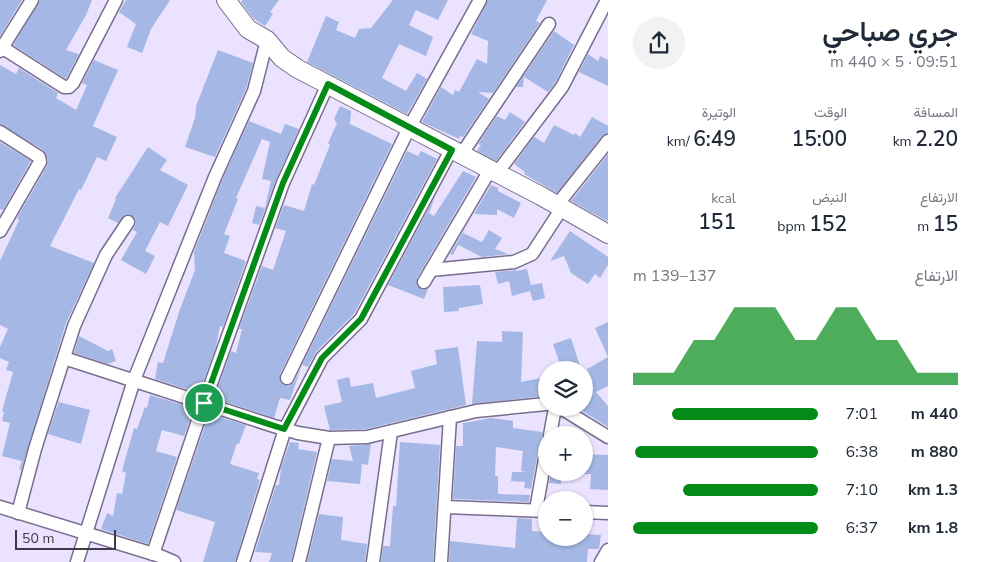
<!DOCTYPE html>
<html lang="ar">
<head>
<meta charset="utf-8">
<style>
	:root { --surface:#fff; --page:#f2f2f3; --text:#1f2937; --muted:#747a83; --accent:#038b18 }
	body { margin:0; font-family:"Nunito Sans",Vazirmatn,sans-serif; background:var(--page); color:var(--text); direction:rtl; height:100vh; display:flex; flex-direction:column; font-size:19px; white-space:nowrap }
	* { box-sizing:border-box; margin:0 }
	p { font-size:16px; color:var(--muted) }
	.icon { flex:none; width:28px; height:28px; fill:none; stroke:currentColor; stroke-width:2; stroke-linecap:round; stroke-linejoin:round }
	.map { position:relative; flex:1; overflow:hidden; direction:ltr }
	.panel { display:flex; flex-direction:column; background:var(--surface); width:375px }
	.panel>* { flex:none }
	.tools { position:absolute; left:538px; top:361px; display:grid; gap:10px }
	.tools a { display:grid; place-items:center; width:55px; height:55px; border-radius:50%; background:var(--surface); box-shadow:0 1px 4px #0004; font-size:25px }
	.scale { position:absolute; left:15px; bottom:12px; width:101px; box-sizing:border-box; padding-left:5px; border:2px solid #3e3a48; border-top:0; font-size:14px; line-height:18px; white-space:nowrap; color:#3e3a48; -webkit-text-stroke:4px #eae2fe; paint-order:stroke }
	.pin { position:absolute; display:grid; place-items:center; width:42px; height:42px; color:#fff; margin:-21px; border:2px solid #fff; border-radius:50%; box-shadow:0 1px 5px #0007 }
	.round { display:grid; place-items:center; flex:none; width:52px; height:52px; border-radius:26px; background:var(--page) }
	.headline { display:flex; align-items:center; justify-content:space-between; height:85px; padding:0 25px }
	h1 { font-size:28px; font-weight:600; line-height:38px }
	.stats { display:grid; grid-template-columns:repeat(3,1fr); gap:8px; height:85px; padding:5px 25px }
	.stats div { display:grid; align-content:center }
	.stats b { font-size:21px; font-weight:600 }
	.stats small { font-size:14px; font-weight:400 }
	.stats p { font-size:14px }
	.chart { height:140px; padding:10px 25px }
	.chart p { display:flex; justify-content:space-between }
	.chart svg { width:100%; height:90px; margin-top:5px; fill:var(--accent); opacity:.7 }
	ul { padding:0 25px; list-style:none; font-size:16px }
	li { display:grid; grid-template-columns:80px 60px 1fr; align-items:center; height:38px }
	li i { height:12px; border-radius:6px; background:var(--accent) }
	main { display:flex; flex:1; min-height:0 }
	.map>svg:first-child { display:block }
</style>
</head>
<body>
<main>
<section class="panel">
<div class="headline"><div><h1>جري صباحي</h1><p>09:51 · 5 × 440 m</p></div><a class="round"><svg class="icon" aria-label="share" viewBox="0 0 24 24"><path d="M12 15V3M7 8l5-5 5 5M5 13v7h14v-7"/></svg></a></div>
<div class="stats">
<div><p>المسافة</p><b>2.20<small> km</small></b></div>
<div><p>الوقت</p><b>15:00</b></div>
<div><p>الوتيرة</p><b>6:49<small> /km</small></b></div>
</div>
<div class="stats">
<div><p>الارتفاع</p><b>15<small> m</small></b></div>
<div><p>النبض</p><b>152<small> bpm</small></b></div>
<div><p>kcal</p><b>151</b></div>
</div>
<div class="chart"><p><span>الارتفاع</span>137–139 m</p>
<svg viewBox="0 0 160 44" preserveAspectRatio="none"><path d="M0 44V38L10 38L20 38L30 22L40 22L50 6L60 6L70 6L80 22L90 22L100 6L110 6L120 22L130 22L140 38L150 38L160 38V44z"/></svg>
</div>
<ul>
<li><b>440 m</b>7:01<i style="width:79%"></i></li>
<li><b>880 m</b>6:38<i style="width:99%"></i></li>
<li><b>1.3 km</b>7:10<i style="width:73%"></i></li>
<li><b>1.8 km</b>6:37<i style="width:100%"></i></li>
</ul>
</section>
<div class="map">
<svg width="608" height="562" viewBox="0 0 608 562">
	<rect width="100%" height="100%" fill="#eae2fe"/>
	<!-- building -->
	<g fill="#a5b8e5">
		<polygon points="0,0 22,0 0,36"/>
		<polygon points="40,0 92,0 86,15 66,50 79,54 66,79 13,45"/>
		<polygon points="126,0 170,0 151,29 142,53 127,47 136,24 119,12"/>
		<polygon points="243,0 279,0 270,12 273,14 265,26 254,19 241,2"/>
		<polygon points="393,0 448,0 438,20 416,10 409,25 433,37 426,56 399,44 382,78 406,91 417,73 427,79 407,114 307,62 326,16 339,22 336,30 355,38 359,29 371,28"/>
		<polygon points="488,0 547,0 536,21 540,23 493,93 478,92 489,99 463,137 460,136 459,139 422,122 441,87 453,95 455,90 459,92 477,59 487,64 488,41 471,34"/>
		<polygon points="554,31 574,45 555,83 548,92 524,77 523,87 516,87"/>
		<polygon points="218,50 253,63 246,89 215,157 185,147 195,118 196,106"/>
		<polygon points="588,54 598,61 600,56 608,60 608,86 579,72"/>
		<polygon points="94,60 118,70 93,126 117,137 106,161 97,157 81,190 79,189 50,246 94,263 66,323 21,470 19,469 22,461 2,456 10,423 2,421 4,412 2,411 13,372 6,370 9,362 0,358 0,347 8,329 0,325 0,261 19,220 17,218 47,166 48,160 43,150 0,124 0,65 16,74 19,68 58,93 56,98 76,110 87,85 82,83"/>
		<polygon points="340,106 351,111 350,124 392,144 280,374 281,383 288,386 294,382 301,368 290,400 280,398 274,418 214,398 231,351 236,353 242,329 239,329 262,266 273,270 286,231 275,228 284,205 304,211 312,184 314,185 330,145 328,143 337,123 334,119"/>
		<polygon points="510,112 525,122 496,161 477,151 481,145 478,144 497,116 505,120"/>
		<polygon points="592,117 608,126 608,133 602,136 557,193 524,174 525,172 514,164 534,137 544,143 554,125 574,135 575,133 580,137"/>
		<polygon points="249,121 281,134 285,124 299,129 276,180 259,225 252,223 256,206 265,208 271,181 262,179 270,142 262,139 236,198 238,199 224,234 230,236 224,253 246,261 223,327 220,326 216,347 199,393 155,379 158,362 163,363 180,309 195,270 194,252 222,180"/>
		<polygon points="0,142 31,161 3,210 0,209"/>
		<polygon points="148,147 167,160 160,170 188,185 168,226 160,222 145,251 155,256 146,274 121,260 137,232 133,230 136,223 135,218 129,214 125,215 118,223 108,218 116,199 115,198"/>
		<polygon points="407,151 418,156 421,151 437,159 354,314 316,352 308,367 302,365"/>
		<polygon points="608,154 608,220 607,221 571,201"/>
		<polygon points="463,171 476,177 417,278 417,286 423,290 428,289 424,299 388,285 435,197 429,213 434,216"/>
		<polygon points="491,185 498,188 498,191 521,203 514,218 497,209 497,215 474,214"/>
		<polygon points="471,219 463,233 482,242 489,230 502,238 495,249 508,254 482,257 458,245 453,255 450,254"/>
		<polygon points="570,231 608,257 608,265 600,278 595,274 588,284 571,273 564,256 550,261"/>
		<polygon points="527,269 531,285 542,283 545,298 533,301 530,291 512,296 509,281 498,284 495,272 516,270 516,271"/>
		<polygon points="480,285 483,304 459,308 459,311 444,312 443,287"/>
		<polygon points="608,322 608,357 595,328"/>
		<polygon points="502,331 523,332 521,382 546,377 546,396 472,404 477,341 502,342"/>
		<polygon points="79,336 108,351 112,349 116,361 108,364 74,353"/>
		<polygon points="571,338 580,366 562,370 553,344"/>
		<polygon points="458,347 466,405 366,429 330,430 324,406 342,402 337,380 349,377 351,387 373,383 376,398 415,388 411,371 437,364 435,350"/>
		<polygon points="608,357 608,386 596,392 608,406 608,427 578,408 584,408 584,376 590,383 593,381 587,369"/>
		<polygon points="150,395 194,408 184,436 162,430 156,451 177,457 148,544 101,529 107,513 113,516 117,493 122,494 126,473 122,471 134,428 137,429 145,407 147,408"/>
		<polygon points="60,398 59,402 90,410 81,444 48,434"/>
		<polygon points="209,414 246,425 239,444 237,443 230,464 259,473 257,479 260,480 235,562 203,562 215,522 176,510"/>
		<polygon points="491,418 513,421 513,428 542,432 545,445 540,447 538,452 531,489 524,488 525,482 511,481 512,472 526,472 521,471 523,451 496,447 495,476 498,476 498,494 530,495 529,502 453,499 456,446 463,446 463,423 458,424"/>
		<polygon points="290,442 299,443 298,449 317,452 291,562 269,562 272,553 255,552 276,485 279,485 281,468"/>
		<polygon points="400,442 440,445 433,562 381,562 383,546 390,546 393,506 396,506"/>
		<polygon points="371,444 368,465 362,464 360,484 327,481 332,459 353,461 349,446"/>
		<polygon points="584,454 608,455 608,490 590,489 591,474 584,474"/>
		<polygon points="551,472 562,472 561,484 549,483"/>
		<polygon points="319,514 343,517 341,540 367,544 365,562 307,562"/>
		<polygon points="517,518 532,519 532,531 546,532 546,538 584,538 584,534 601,535 599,549 588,549 587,562 449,562 450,541 515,548"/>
	</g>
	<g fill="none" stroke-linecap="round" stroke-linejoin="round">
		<!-- street casing -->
		<g stroke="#776e8d" stroke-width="15">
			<g id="street">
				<polyline points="0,46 64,87 69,87 73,83 116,0"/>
				<polyline points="0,51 32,0"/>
				<polyline points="0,132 39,157 40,162 0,231"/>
				<polyline points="461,155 549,24"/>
				<polyline points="497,173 562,87 607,0"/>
				<polyline points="557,205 608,141"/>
				<polyline points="431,270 514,262 532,254 562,208"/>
				<polyline points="424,282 490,170"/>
				<polyline points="64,358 274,426 298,433 329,438 367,437 476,411 546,404"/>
				<polyline points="287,378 409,128 480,0"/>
				<polyline points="561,408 608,437"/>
				<polyline points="550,435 555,408"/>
				<polyline points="0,507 160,556 174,562"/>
				<polyline points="445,507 546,511"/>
				<polyline points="536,510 546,453"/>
				<polyline points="584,512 608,513"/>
				<polyline points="18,513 35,449 74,326 106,255 128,222"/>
				<polyline points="153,554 204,403 283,183 328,84"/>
				<polyline points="77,562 134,380 215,177 254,91 267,40"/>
				<polyline points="243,562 285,429 322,358 361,319 451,150"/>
				<polyline points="299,562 329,438"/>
				<polyline points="373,562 391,432"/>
				<polyline points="441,562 450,417"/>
				<polyline points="601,562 608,550"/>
			</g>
		</g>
		<!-- secondary casing -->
		<g stroke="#776e8d" stroke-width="20">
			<polyline id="secondary" points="226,0 248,29 267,40 282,58 298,69 541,196 608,234"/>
		</g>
		<!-- street -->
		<use href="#street" stroke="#fff" stroke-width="12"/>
		<!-- secondary -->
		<use href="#secondary" stroke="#fff" stroke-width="18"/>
	</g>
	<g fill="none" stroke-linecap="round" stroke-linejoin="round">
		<!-- route casing -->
		<g stroke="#fff" stroke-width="10">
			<polygon id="route" points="328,84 452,150 361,319 322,358 284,429 204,403 283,183"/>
		</g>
		<!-- route -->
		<use href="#route" stroke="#038b18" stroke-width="6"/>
	</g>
</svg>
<div class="tools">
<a><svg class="icon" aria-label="layers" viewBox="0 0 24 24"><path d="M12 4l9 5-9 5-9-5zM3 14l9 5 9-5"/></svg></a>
<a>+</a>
<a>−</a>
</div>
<div class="scale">50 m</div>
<div class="pin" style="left:204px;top:403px;background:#1e9e55"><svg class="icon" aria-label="arrive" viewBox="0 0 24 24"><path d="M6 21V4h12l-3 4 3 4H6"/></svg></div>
</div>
</main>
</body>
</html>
